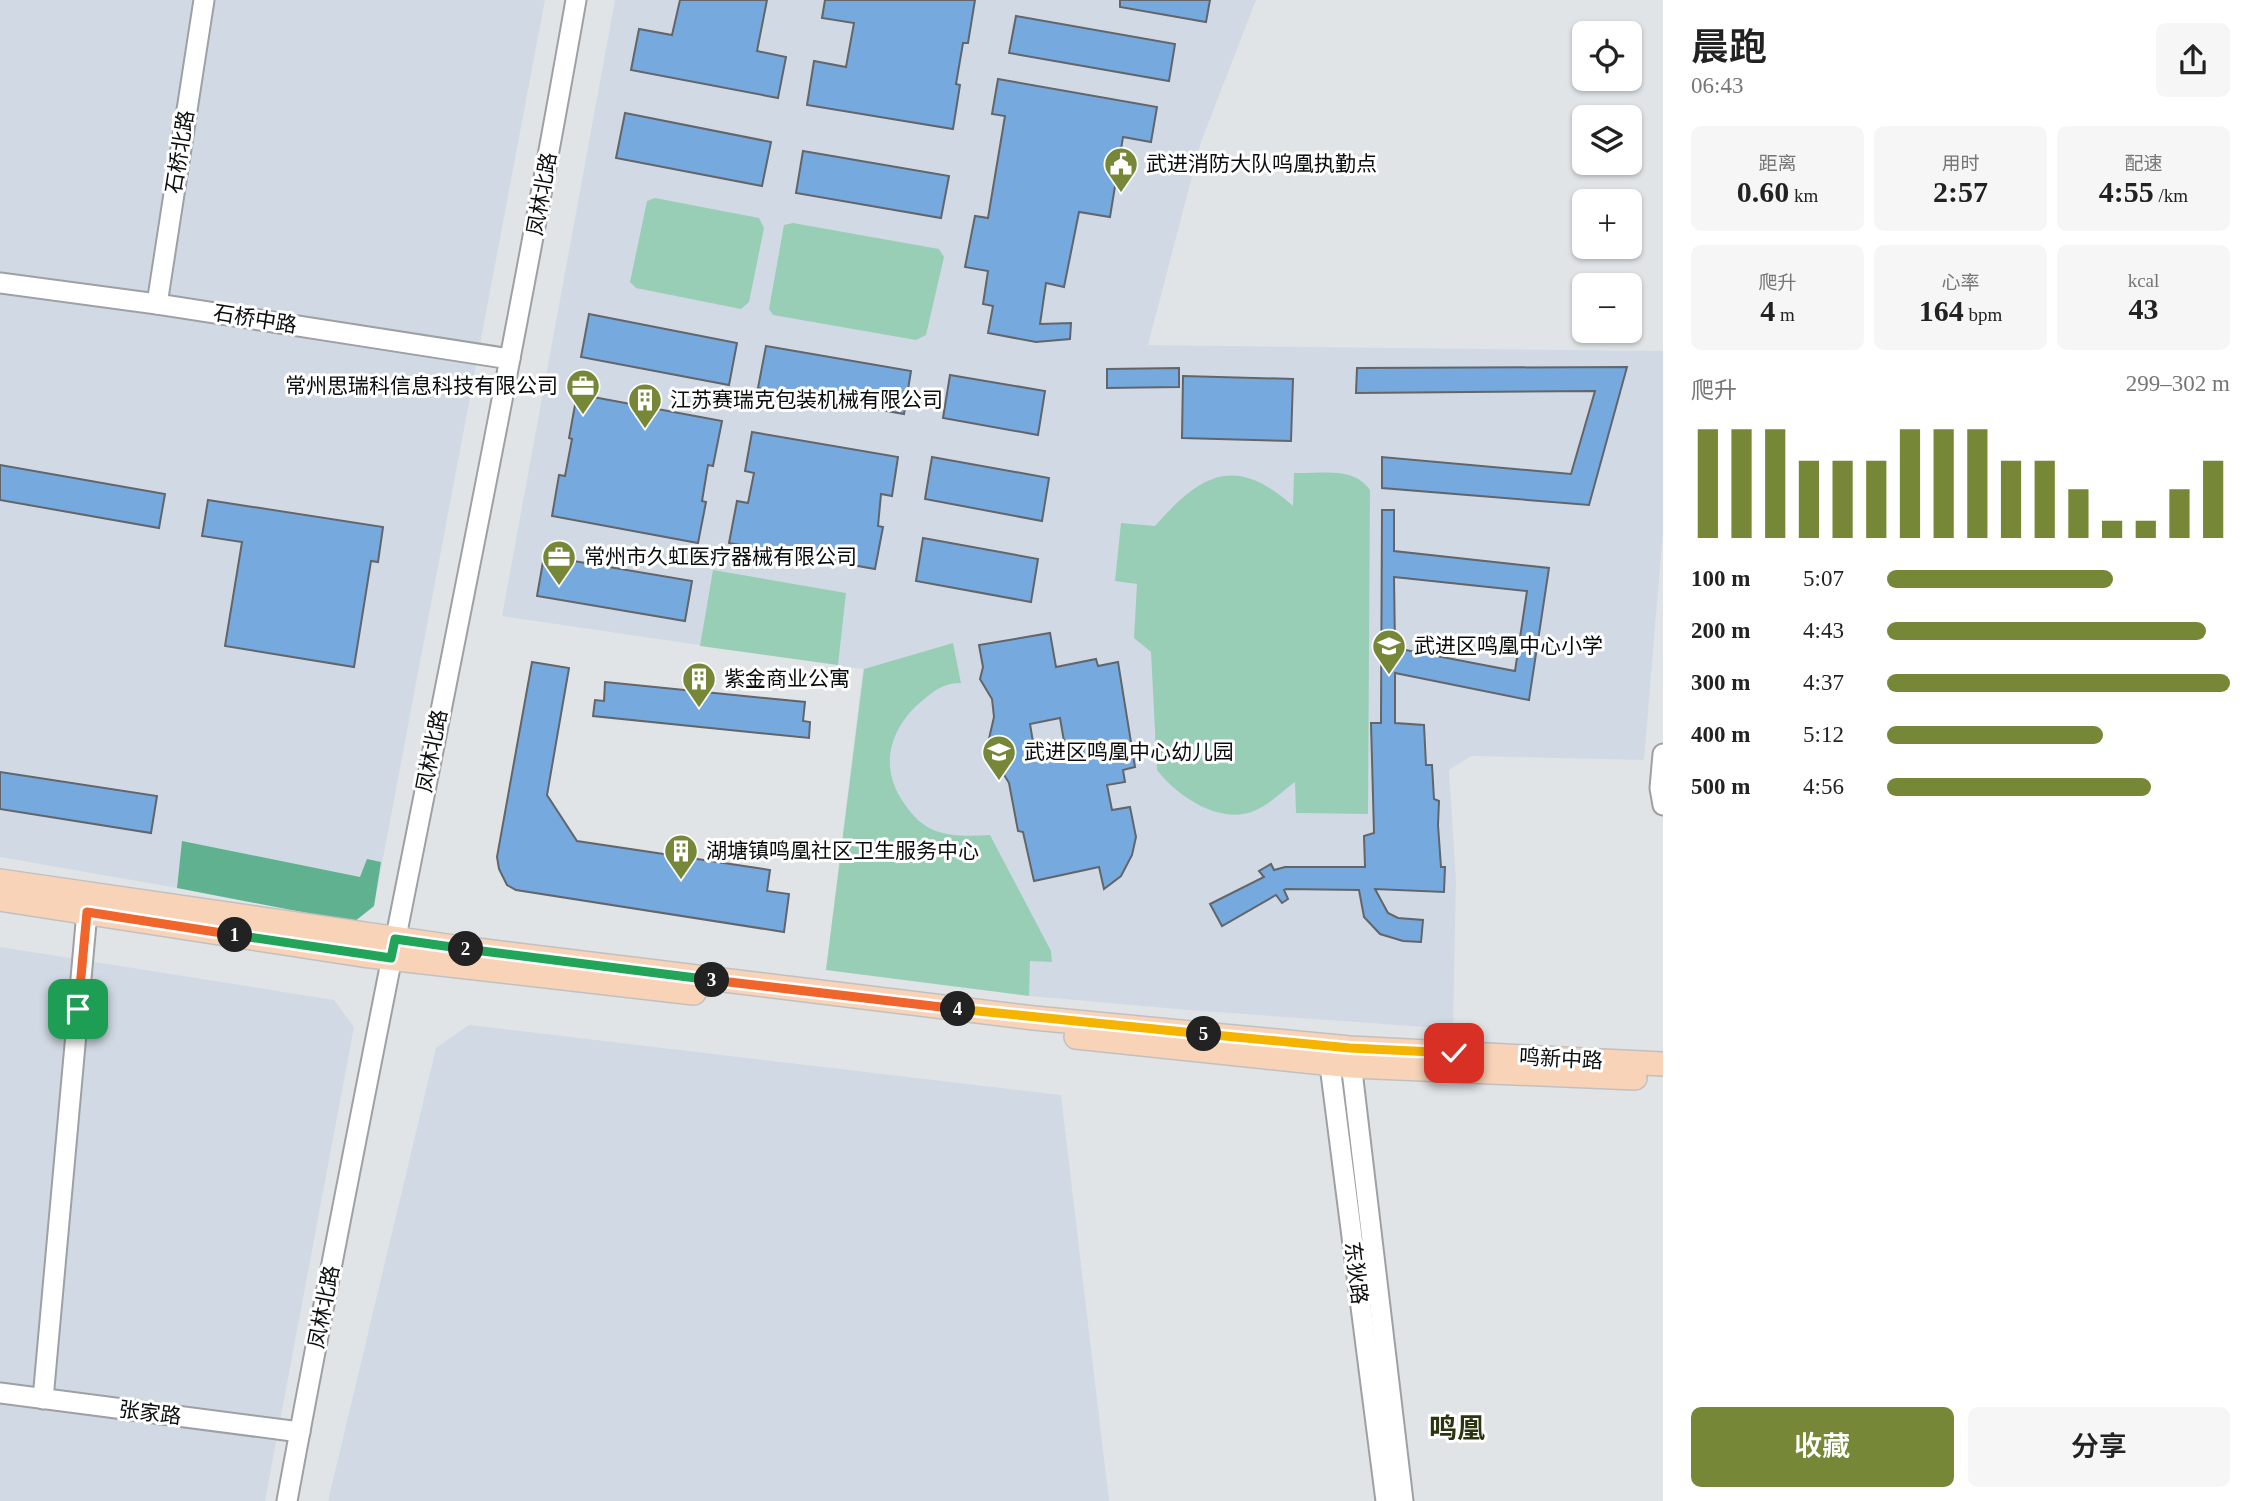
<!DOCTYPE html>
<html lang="zh">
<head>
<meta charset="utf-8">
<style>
	:root { --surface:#fff; --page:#f6f6f6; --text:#222; --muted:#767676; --accent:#768837 }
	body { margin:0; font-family:"Times New Roman","Noto Sans SC",serif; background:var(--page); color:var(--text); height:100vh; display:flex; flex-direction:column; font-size:26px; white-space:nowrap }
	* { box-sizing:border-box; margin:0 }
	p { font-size:23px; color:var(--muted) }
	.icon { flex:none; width:38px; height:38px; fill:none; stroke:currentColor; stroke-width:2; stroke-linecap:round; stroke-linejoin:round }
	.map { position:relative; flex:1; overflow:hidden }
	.sheet { display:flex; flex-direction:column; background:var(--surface); width:595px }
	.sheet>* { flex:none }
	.fabs { position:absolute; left:1572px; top:21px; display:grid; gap:14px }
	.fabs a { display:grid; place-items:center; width:70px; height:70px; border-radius:10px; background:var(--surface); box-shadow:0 2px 5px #0004; font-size:35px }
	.pin { position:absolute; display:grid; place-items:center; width:60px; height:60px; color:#fff; margin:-30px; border-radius:14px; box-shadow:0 4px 10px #0006 }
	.km { position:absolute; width:35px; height:35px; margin:-18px; border-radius:50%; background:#222; color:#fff; font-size:19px; line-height:35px; text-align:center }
	.round { display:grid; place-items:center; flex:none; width:74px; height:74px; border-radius:10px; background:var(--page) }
	.summary { display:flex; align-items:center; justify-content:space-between; height:119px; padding:0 28px }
	h1 { font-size:38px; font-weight:600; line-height:52px }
	.figures { display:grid; grid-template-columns:repeat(3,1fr); gap:10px; height:119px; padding:7px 28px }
	.figures div { display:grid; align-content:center; border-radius:10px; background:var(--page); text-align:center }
	.figures b { font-size:30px; font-weight:600 }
	.figures small { font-size:19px; font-weight:400 }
	.figures p { font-size:19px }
	.chart { height:196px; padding:14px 28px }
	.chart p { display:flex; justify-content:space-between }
	.chart svg { width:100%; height:126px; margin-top:7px; stroke:var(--accent); stroke-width:6 }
	.primary-button { display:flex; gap:14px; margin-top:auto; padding:14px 28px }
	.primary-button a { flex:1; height:80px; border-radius:10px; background:var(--accent); color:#fff; font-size:28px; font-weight:600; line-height:80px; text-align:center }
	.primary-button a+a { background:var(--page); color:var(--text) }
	ul { padding:0 28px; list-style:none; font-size:23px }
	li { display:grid; grid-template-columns:112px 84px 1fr; align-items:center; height:52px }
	li i { height:18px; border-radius:9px; background:var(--accent) }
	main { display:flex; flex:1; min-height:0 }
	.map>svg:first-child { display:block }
</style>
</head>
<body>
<main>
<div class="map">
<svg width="1663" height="1501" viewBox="0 0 1663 1501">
	<rect width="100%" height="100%" fill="#e0e4e7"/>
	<!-- built -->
	<g fill="#d1dae4">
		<polygon points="0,0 545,0 374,906 354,922 177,888 0,857"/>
		<polygon points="615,0 1256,0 1201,142 1148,345 1663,351 1663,531 1644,760 1471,756 1449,770 1456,881 1453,1029 1188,1010 1029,996 826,970 863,669 502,616"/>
		<polygon points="0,947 334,1000 354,1027 265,1501 0,1501"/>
		<polygon points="469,1025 1061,1095 1109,1501 328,1501 436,1048"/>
	</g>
	<!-- green -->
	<g fill="#99ceb6">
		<polygon points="655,198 759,218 764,228 749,302 741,309 636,288 630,282 647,201"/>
		<polygon points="793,223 939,249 944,257 926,335 916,340 773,315 769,309 784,225"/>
		<path d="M1294 473C1320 474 1354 466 1370 490L1368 814 1296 813 1295 782C1281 792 1269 805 1254 811 1219 825 1177 796 1157 770L1151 652 1134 638 1137 584 1115 581 1121 523 1155 526C1201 474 1235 454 1293 506Z"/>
		<polygon points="713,570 846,593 838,665 700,646"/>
		<path d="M953 643 961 683C944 683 935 690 923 700 890 727 878 767 904 803 912 815 922 826 936 831 953 837 972 836 990 835L1051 951 1052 962 1030 961 1029 996 826 970 864 669Z"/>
	</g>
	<!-- forest -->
	<polygon fill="#60b18f" points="182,841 360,877 367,859 381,862 374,906 354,922 177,888"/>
	<!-- building -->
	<g fill="#76a9de" stroke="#626569" stroke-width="2" fill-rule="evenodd">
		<polygon points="680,0 767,0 757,51 786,57 778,98 631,70 639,29 672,35"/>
		<polygon points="825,0 975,0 968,43 963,43 956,84 960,85 953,129 807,105 814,61 846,67 854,23 822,18"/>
		<polygon points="1120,0 1210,0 1206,22 1120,7"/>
		<polygon points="1016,16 1175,44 1169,81 1009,53"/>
		<polygon points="998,79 1157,107 1151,142 1123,137 1110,217 1079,212 1064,287 1046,283 1040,324 1071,323 1070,339 1036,342 988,333 993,306 983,304 988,271 965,267 975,216 988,218 1005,116 992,114"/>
		<polygon points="625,113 771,142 762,186 616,158"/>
		<polygon points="803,151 949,176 941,218 796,193"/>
		<polygon points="589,314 737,343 729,385 581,357"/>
		<polygon points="766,346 911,371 904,414 758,388"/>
		<polygon points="1627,367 1589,505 1382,488 1382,457 1571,474 1595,391 1356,393 1357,368"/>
		<polygon points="1179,368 1179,387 1107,388 1107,369"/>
		<polygon points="950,375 1045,391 1038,435 943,418"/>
		<polygon points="1183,376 1293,379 1291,441 1182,438"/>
		<polygon points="577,394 722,421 713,466 708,465 702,501 706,502 698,543 552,516 559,475 565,476 572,439 569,438"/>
		<polygon points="752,432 898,457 892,496 881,494 878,526 883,527 875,569 729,543 737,501 748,503 754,473 745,471"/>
		<polygon points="932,457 1049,478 1042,521 925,499"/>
		<polygon points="0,465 165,494 159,528 0,500"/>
		<polygon points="208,500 383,527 378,562 371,561 354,667 225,646 242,542 202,536"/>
		<path d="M1382 510H1394V551L1549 568 1529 700 1395 673V723L1424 725 1426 765H1432L1434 799 1439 801 1438 825 1441 867H1445L1444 892 1375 889 1388 913 1398 918 1423 920 1421 942 1403 941 1380 934 1364 917 1359 890 1286 889 1284 890 1288 899 1282 903 1276 895 1222 926 1210 904 1264 877 1259 871 1271 864 1274 870 1285 867H1365L1364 836 1374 833 1371 723H1381ZM1394 577 1527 591 1515 671 1395 648Z"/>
		<polygon points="923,538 1038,559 1031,602 916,581"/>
		<polygon points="544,556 692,581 685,621 537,596"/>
		<path d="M1050 633 1056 667 1096 659 1098 666 1118 662 1135 767 1123 770 1125 782 1107 785 1112 810 1130 807 1136 837 1132 855 1121 876 1104 889 1099 867 1034 881 1023 832 1018 831 1009 783 991 753 988 743 994 717 992 699 980 679 983 667 979 645ZM1060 718 1065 747 1035 754 1030 724Z"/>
		<polygon points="532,662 569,668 547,795 577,841 770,870 767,891 789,894 784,932 516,890 507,885 499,869 497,857"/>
		<polygon points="605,682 805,702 803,721 810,722 809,738 593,716 595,700 604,701"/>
		<polygon points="0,772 157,796 151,833 0,809"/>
	</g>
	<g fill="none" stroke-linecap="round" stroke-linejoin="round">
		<!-- minor casing -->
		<g stroke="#9da0a4" stroke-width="23">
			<g id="minor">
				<polyline points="0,283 157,304 510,359"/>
				<polyline points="157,304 204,0"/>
				<polyline points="1663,754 1660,788 1663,805"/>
				<polyline points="1328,1050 1386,1501"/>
				<polyline points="1350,1054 1403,1501"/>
				<polyline points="0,1393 300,1432"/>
				<polyline points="43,1399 87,912"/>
				<path d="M287 1501C379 1000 488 502 576 0"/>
			</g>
		</g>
		<!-- major casing -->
		<g stroke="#c0c0c0" stroke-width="26">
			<g id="major">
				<polyline points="0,881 461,948 1034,1018 1350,1048 1663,1064"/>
				<polyline points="0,899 362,955 694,993"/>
				<polyline points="1076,1037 1352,1066 1635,1078"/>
			</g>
		</g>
		<!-- minor -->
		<use href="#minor" stroke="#fff" stroke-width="19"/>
		<!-- major -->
		<use href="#major" stroke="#f8d3b8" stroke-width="23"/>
	</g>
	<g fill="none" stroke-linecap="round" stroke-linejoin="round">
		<!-- split-1 casing -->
		<g stroke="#fff" stroke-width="14">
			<polyline id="split-1" points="78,1009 87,912 235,935"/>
		</g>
		<!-- split-2 casing -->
		<g stroke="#fff" stroke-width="14">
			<polyline id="split-2" points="235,935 391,958 395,939 466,949"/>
		</g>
		<!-- split-3 casing -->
		<g stroke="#fff" stroke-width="14">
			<polyline id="split-3" points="466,949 712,980"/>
		</g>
		<!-- split-4 casing -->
		<g stroke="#fff" stroke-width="14">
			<polyline id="split-4" points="712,980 958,1009"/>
		</g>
		<!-- split-5 casing -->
		<g stroke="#fff" stroke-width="14">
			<polyline id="split-5" points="958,1009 1204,1034"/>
		</g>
		<!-- split-6 casing -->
		<g stroke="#fff" stroke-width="14">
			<polyline id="split-6" points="1204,1034 1350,1048 1454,1053"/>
		</g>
		<!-- split-1 -->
		<use href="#split-1" stroke="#f0652b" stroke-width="9"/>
		<!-- split-2 -->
		<use href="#split-2" stroke="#22a559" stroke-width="9"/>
		<!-- split-3 -->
		<use href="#split-3" stroke="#22a559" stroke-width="9"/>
		<!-- split-4 -->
		<use href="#split-4" stroke="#f0652b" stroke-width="9"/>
		<!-- split-5 -->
		<use href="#split-5" stroke="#f5b400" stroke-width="9"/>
		<!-- split-6 -->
		<use href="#split-6" stroke="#f5b400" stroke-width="9"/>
	</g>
	<!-- icons -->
	<defs>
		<g id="civic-pin" transform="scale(1.75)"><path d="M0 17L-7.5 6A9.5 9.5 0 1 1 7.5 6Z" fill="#768837" stroke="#fff"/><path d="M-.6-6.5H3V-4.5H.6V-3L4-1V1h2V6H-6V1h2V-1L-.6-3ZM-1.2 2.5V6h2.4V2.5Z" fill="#fff"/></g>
		<g id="office-pin" transform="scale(1.75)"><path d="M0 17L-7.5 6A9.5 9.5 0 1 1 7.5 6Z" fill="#768837" stroke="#fff"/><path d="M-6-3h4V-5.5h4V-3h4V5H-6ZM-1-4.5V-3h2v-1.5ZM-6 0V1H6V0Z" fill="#fff"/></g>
		<g id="building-pin" transform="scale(1.75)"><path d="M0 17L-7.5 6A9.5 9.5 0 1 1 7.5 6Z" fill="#768837" stroke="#fff"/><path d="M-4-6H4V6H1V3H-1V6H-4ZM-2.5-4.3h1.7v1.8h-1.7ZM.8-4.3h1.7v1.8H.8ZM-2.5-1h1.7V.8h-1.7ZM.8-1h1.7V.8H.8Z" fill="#fff"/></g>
		<g id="school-pin" transform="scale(1.75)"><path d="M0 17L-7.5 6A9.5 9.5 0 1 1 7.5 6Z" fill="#768837" stroke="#fff"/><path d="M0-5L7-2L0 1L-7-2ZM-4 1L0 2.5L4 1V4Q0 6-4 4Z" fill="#fff"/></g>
	</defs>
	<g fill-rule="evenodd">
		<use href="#civic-pin" x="1121" y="164"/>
		<use href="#office-pin" x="583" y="386"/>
		<use href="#building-pin" x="645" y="400"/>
		<use href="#office-pin" x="559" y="557"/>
		<use href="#school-pin" x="1389" y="646"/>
		<use href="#building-pin" x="699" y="679"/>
		<use href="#school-pin" x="999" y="752"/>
		<use href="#building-pin" x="681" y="851"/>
	</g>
	<g text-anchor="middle" stroke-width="6" stroke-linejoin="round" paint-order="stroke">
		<!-- street labels -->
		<g font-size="21" fill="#0b0c0d" stroke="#fff">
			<text transform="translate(180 152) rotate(-81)" y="7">石桥北路</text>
			<text transform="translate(542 194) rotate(-80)" y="7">凤林北路</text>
			<text transform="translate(255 319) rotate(9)" y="7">石桥中路</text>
			<text transform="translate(432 751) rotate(-79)" y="7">凤林北路</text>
			<text transform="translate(1561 1059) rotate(3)" y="7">鸣新中路</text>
			<text transform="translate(1356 1273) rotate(83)" y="7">东狄路</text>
			<text transform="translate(324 1307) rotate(-79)" y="7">凤林北路</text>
			<text transform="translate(150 1413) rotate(7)" y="7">张家路</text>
		</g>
		<!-- poi labels -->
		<g font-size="21" fill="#0b0c0d" stroke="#fff" text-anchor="start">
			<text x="1146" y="171">武进消防大队呜凰执勤点</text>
			<text x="558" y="393" text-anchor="end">常州思瑞科信息科技有限公司</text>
			<text x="670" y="407">江苏赛瑞克包装机械有限公司</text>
			<text x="584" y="564">常州市久虹医疗器械有限公司</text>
			<text x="1414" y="653">武进区鸣凰中心小学</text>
			<text x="724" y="686">紫金商业公寓</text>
			<text x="1024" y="759">武进区鸣凰中心幼儿园</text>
			<text x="706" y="858">湖塘镇鸣凰社区卫生服务中心</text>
		</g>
		<!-- district labels -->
		<g font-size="28" font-weight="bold" fill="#2c350e" stroke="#fff">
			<text x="1457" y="1438">鸣凰</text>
		</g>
	</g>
</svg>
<div class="fabs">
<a><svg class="icon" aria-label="locate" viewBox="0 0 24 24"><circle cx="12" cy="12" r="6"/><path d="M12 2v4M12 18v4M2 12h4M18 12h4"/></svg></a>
<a><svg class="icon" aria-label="layers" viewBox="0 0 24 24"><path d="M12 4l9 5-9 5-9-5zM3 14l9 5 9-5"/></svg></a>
<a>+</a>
<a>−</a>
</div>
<div class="pin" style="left:78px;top:1009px;background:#1e9e55"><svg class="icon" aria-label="arrive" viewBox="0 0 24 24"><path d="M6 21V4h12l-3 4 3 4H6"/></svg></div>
<div class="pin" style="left:1454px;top:1053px;background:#d93025"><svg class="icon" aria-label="check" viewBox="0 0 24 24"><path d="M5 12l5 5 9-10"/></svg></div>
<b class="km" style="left:235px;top:935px">1</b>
<b class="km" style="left:466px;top:949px">2</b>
<b class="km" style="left:712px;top:980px">3</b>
<b class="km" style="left:958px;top:1009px">4</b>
<b class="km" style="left:1204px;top:1034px">5</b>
</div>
<section class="sheet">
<div class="summary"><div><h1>晨跑</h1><p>06:43</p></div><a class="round"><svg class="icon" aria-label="share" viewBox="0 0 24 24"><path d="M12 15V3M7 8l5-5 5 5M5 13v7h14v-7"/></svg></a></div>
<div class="figures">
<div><p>距离</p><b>0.60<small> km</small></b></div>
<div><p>用时</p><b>2:57</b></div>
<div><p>配速</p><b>4:55<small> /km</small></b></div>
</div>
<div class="figures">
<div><p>爬升</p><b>4<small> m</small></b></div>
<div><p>心率</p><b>164<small> bpm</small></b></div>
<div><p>kcal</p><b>43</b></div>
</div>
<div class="chart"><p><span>爬升</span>299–302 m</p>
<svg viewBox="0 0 160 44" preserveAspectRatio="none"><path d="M5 44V6M15 44V6M25 44V6M35 44V17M45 44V17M55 44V17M65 44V6M75 44V6M85 44V6M95 44V17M105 44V17M115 44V27M125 44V38M135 44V38M145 44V27M155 44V17"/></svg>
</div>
<ul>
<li><b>100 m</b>5:07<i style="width:66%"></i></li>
<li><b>200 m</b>4:43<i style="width:93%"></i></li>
<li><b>300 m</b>4:37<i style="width:100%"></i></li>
<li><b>400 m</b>5:12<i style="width:63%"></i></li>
<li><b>500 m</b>4:56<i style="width:77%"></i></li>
</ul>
<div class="primary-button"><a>收藏</a><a>分享</a></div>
</section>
</main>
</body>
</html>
